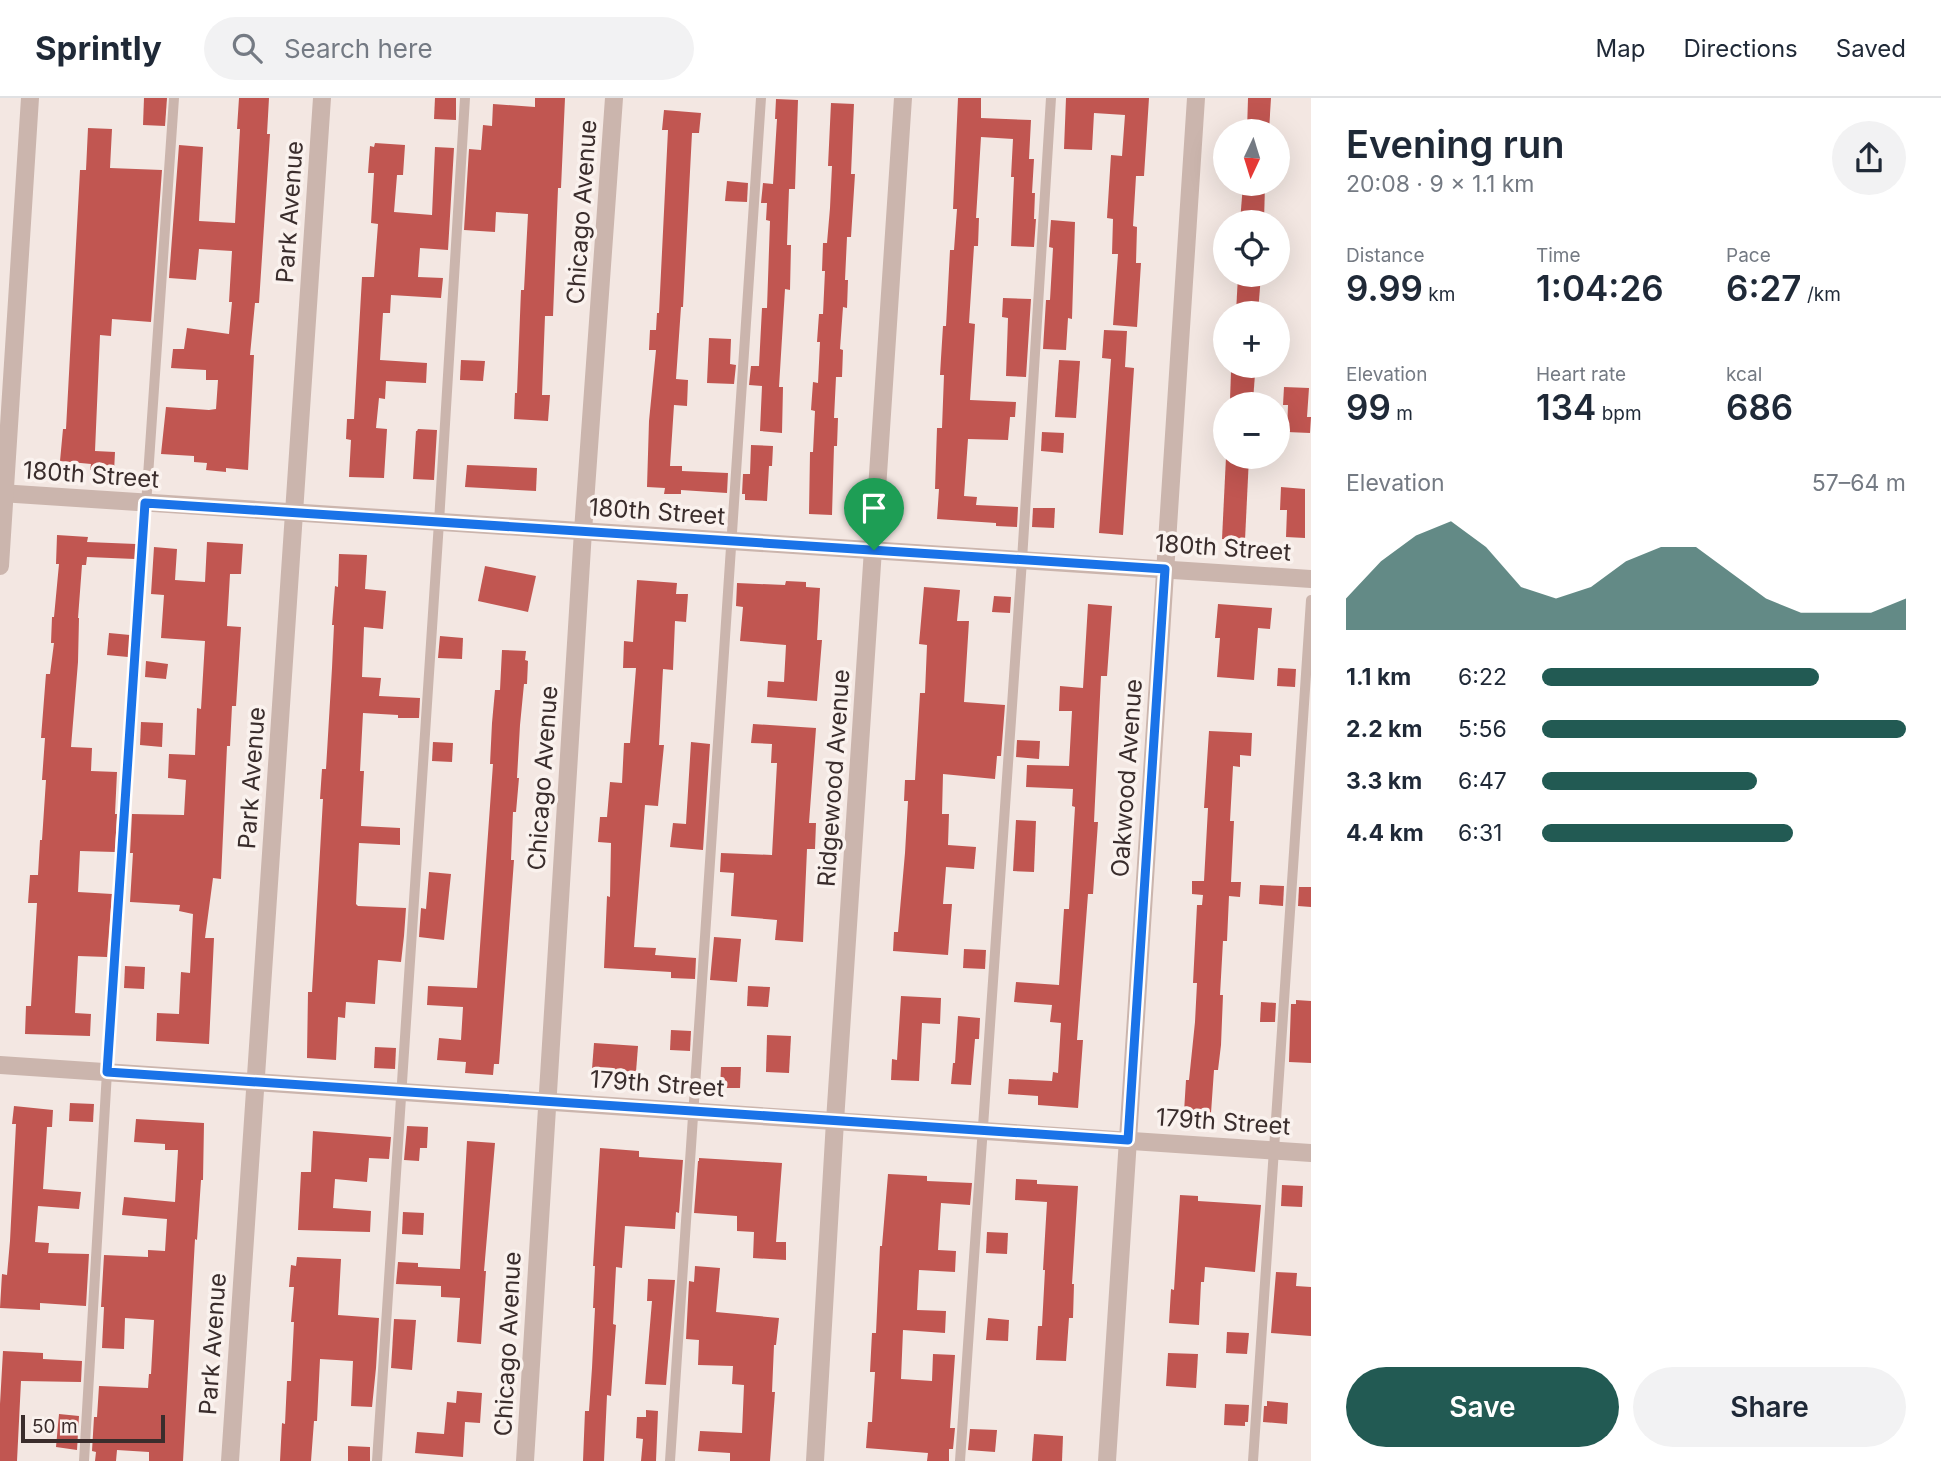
<!DOCTYPE html>
<html lang="en">
<head>
<meta charset="utf-8">
<style>
	:root { --surface:#fff; --page:#f2f2f3; --text:#1f2937; --muted:#747a83; --line:#e0e1e3; --accent:#225a53 }
	body { margin:0; font-family:Inter,sans-serif; background:var(--page); color:var(--text); height:100vh; display:flex; flex-direction:column; font-size:26px; white-space:nowrap }
	* { box-sizing:border-box; margin:0 }
	p { font-size:23px; color:var(--muted) }
	.icon { flex:none; width:38px; height:38px; fill:none; stroke:currentColor; stroke-width:2; stroke-linecap:round; stroke-linejoin:round }
	.map { position:relative; flex:1; overflow:hidden }
	.side { display:flex; flex-direction:column; background:var(--surface); width:630px }
	.side>* { flex:none }
	.needle { width:46px; rotate:184deg }
	.tools { position:absolute; left:1213px; top:21px; display:grid; gap:14px }
	.tools a { display:grid; place-items:center; width:77px; height:77px; border-radius:50%; background:var(--surface); box-shadow:0 7px 28px #0002; font-size:35px }
	.scale { position:absolute; left:21px; bottom:18px; width:144px; box-sizing:border-box; padding-left:7px; border:4px solid #3a2d2c; border-top:0; font-size:19px; line-height:24px; white-space:nowrap; color:#3a2d2c; -webkit-text-stroke:5px #faf2ee; paint-order:stroke }
	.pin { position:absolute; display:grid; place-items:center; width:60px; height:60px; color:#fff; margin:-72px -30px; border-radius:50% 50% 50% 0; rotate:-45deg; box-shadow:0 0 7px #0007 }
	.pin .icon { rotate:45deg }
	.round { display:grid; place-items:center; flex:none; width:74px; height:74px; border-radius:37px; background:var(--page) }
	.headline { display:flex; align-items:center; justify-content:space-between; height:119px; padding:0 35px }
	h1 { font-size:38px; font-weight:600; line-height:52px }
	.metrics { display:grid; grid-template-columns:repeat(3,1fr); gap:10px; height:119px; padding:7px 35px }
	.metrics div { display:grid; align-content:center }
	.metrics b { font-size:35px; font-weight:600 }
	.metrics small { font-size:19px; font-weight:400 }
	.metrics p { font-size:19px }
	.chart { height:196px; padding:14px 35px }
	.chart p { display:flex; justify-content:space-between }
	.chart svg { width:100%; height:126px; margin-top:7px; fill:var(--accent); opacity:.7 }
	.button { display:flex; gap:14px; margin-top:auto; padding:14px 35px }
	.button a { flex:1; height:80px; border-radius:42px; background:var(--accent); color:#fff; font-size:28px; font-weight:600; line-height:80px; text-align:center }
	.button a+a { background:var(--page); color:var(--text) }
	ul { padding:0 35px; list-style:none; font-size:23px }
	li { display:grid; grid-template-columns:112px 84px 1fr; align-items:center; height:52px }
	li i { height:18px; border-radius:9px; background:var(--accent) }
	header { display:flex; align-items:center; gap:42px; box-sizing:border-box; height:98px; padding:0 35px; background:var(--surface); border-bottom:2px solid var(--line) }
	header strong { font-size:33px }
	nav { display:flex; gap:38px; margin-inline-start:auto; font-size:24px }
	.search { width:490px; height:63px; background:var(--page); display:flex; align-items:center; gap:18px; box-sizing:border-box; padding:0 24px; border-radius:38px; color:var(--muted); font-size:26px }
	main { display:flex; flex:1; min-height:0 }
	.map>svg:first-child { display:block }
</style>
</head>
<body>
<header>
<strong>Sprintly</strong>
<div class="search"><svg class="icon" aria-label="search" viewBox="0 0 24 24"><circle cx="10" cy="10" r="6"/><path d="M15 15l6 6"/></svg>Search here</div>
<nav><a>Map</a><a>Directions</a><a>Saved</a></nav>
</header>
<main>
<div class="map">
<svg width="1311" height="1363" viewBox="0 0 1311 1363">
	<rect width="100%" height="100%" fill="#f3e7e2"/>
	<!-- building -->
	<g fill="#c15651">
		<polygon points="144,0 167,0 165,28 143,27"/>
		<polygon points="239,0 269,0 267,36 270,36 259,205 255,205 250,257 254,257 248,372 226,370 226,374 206,372 207,365 194,364 194,358 161,356 166,309 209,312 216,311 218,282 206,282 206,272 171,270 173,251 184,251 187,230 229,236 232,204 229,204 232,153 199,151 196,182 169,180 179,47 203,49 199,123 235,125 240,31 237,31"/>
		<polygon points="435,0 456,0 456,22 434,21"/>
		<polygon points="535,0 565,0 561,90 558,90 553,218 545,218 542,297 550,297 548,323 514,321 515,295 517,295 521,192 524,192 528,116 496,114 495,134 464,132 469,51 481,52 483,27 492,28 493,6 535,9"/>
		<polygon points="958,0 981,0 981,20 1031,22 1029,61 1034,61 1032,95 1035,95 1034,121 1036,121 1034,149 1011,148 1014,79 1011,79 1013,41 981,39 976,120 979,120 978,148 974,148 969,225 975,226 970,302 1016,304 1015,319 1010,319 1008,342 968,341 964,398 977,399 976,407 1018,409 1017,429 996,428 996,425 937,421 939,391 935,391 937,330 942,330 944,277 940,277 941,260 943,228 946,228 950,152 954,152 957,111 953,111"/>
		<polygon points="1066,0 1149,0 1144,78 1136,78 1133,128 1137,129 1136,165 1141,165 1137,229 1113,227 1118,156 1112,156 1113,121 1107,120 1111,57 1122,58 1125,17 1094,15 1092,52 1064,51"/>
		<polygon points="1248,0 1271,0 1269,33 1247,33"/>
		<polygon points="776,1 798,2 795,91 789,91 787,147 791,147 790,192 785,191 779,289 783,289 782,335 760,333 762,288 749,287 751,268 759,268 762,210 767,210 770,123 766,122 767,105 761,105 763,85 773,86 777,21 775,21"/>
		<polygon points="831,5 854,6 851,76 855,76 851,139 847,139 845,182 848,182 847,210 843,209 840,251 843,252 842,279 836,279 834,320 838,320 837,348 834,348 832,417 809,416 810,354 813,354 815,313 811,312 813,284 818,285 820,244 817,244 819,216 823,216 825,173 822,173 823,145 827,145 830,110 832,68 828,68"/>
		<polygon points="664,12 701,15 699,35 692,35 683,209 681,209 676,281 688,282 687,308 674,307 670,368 682,368 682,373 728,375 727,395 681,392 681,396 664,396 665,390 647,389 649,323 656,252 649,252 650,232 656,232 657,215 659,215 668,32 662,32"/>
		<polygon points="88,30 112,31 110,70 162,72 151,224 112,221 111,238 100,237 95,353 115,354 114,374 90,372 91,366 60,363 63,331 66,331 80,72 86,72"/>
		<polygon points="375,45 405,47 403,77 397,77 394,114 432,117 435,49 454,50 448,152 420,150 418,179 443,180 441,200 391,197 390,215 383,215 380,262 427,265 426,285 386,283 385,301 379,300 376,330 387,331 384,380 349,379 351,342 346,341 347,321 354,321 362,179 374,179 378,126 371,125 374,75 368,75 370,48 374,49"/>
		<polygon points="727,83 748,85 747,104 725,103"/>
		<polygon points="1243,86 1265,86 1264,124 1240,124"/>
		<polygon points="1051,122 1075,124 1072,221 1068,220 1066,252 1043,251 1046,202 1050,202 1053,150 1049,149"/>
		<polygon points="1238,177 1261,177 1258,215 1236,215"/>
		<polygon points="1003,200 1031,201 1026,279 1006,278 1008,220 1002,219"/>
		<polygon points="1104,232 1127,233 1125,269 1134,270 1123,437 1099,435 1111,261 1102,260"/>
		<polygon points="709,240 731,241 730,266 736,267 734,286 707,285"/>
		<polygon points="461,262 485,263 483,283 460,282"/>
		<polygon points="1059,262 1080,263 1076,320 1055,319"/>
		<polygon points="1231,274 1255,276 1253,303 1230,302"/>
		<polygon points="1284,289 1309,290 1307,319 1311,319 1310,335 1287,334 1288,307 1283,307"/>
		<polygon points="418,331 437,332 434,382 413,381 416,333 417,333"/>
		<polygon points="1042,334 1064,335 1063,355 1041,353"/>
		<polygon points="751,347 773,348 772,368 769,368 767,403 745,402 745,396 742,396 743,376 750,376"/>
		<polygon points="1226,359 1249,359 1245,442 1222,441"/>
		<polygon points="467,367 537,370 536,393 465,389"/>
		<polygon points="1281,389 1305,391 1305,440 1286,439 1287,412 1280,412"/>
		<polygon points="1033,410 1055,410 1054,430 1032,429"/>
		<polygon points="57,437 88,439 87,444 136,446 135,461 87,459 86,467 82,467 78,520 79,520 78,564 71,649 92,650 91,673 117,674 115,716 117,716 115,754 80,753 78,794 112,796 107,859 78,858 75,915 91,916 90,938 25,936 26,908 31,908 37,805 28,805 30,777 38,777 40,742 42,742 46,682 42,682 45,640 41,640 46,576 50,576 54,545 51,545 52,519 54,519 59,466 56,466"/>
		<polygon points="207,444 243,446 241,476 230,476 227,528 241,529 236,608 232,608 230,648 227,648 221,781 213,780 205,840 214,840 209,946 156,943 157,915 179,916 181,874 190,875 193,816 179,813 180,807 130,804 133,755 130,755 132,716 184,717 186,682 168,680 169,656 195,657 197,610 201,611 205,543 161,540 164,497 151,496 154,449 177,451 175,482 205,484"/>
		<polygon points="339,456 367,457 365,491 386,493 383,531 364,529 362,579 381,580 379,598 420,600 419,620 398,620 398,617 363,615 360,673 364,673 361,728 400,730 400,747 359,745 356,806 358,808 406,810 404,838 401,864 378,862 375,906 346,904 345,920 338,919 336,962 307,960 308,894 312,894 323,701 320,701 322,671 326,671 332,570 334,527 332,527 335,488 338,489"/>
		<polygon points="485,468 536,478 528,514 478,503"/>
		<polygon points="637,482 677,485 676,496 688,496 686,524 675,523 673,572 663,571 659,647 664,647 658,708 645,707 634,849 656,850 655,857 696,860 695,881 671,880 671,874 604,870 607,798 610,799 611,745 598,744 600,719 607,719 610,684 622,685 624,645 630,645 636,570 623,570 624,543 633,544"/>
		<polygon points="786,483 806,484 806,489 820,490 817,542 822,542 817,603 767,599 768,583 784,584 786,547 740,543 743,509 736,508 737,485 785,487"/>
		<polygon points="924,489 960,492 957,523 969,523 964,604 1005,607 1001,658 997,658 995,681 943,676 942,716 949,716 948,747 976,749 974,771 946,769 943,806 952,806 948,857 893,853 894,834 898,834 905,755 908,703 904,703 905,682 915,682 920,595 925,595 927,547 919,546"/>
		<polygon points="994,498 1011,499 1010,515 992,514"/>
		<polygon points="1088,506 1112,508 1107,578 1101,578 1094,724 1098,724 1093,796 1088,796 1077,942 1083,942 1078,1010 1038,1007 1038,998 1008,996 1009,981 1052,983 1053,974 1058,975 1061,925 1050,924 1052,907 1014,904 1016,884 1059,887 1064,811 1069,811 1075,709 1072,708 1073,691 1026,689 1027,667 1069,668 1072,613 1059,613 1060,588 1083,590"/>
		<polygon points="1218,506 1272,510 1270,531 1258,530 1254,582 1217,579 1220,540 1215,540"/>
		<polygon points="109,535 130,537 128,559 107,557"/>
		<polygon points="440,538 463,540 462,561 438,560"/>
		<polygon points="502,552 526,553 525,562 528,563 527,586 524,586 520,627 517,680 519,680 516,714 513,714 511,762 514,762 499,966 494,966 493,977 465,975 466,964 437,962 439,940 461,942 463,909 427,907 428,888 477,890 493,666 490,666 492,625 495,592 500,592"/>
		<polygon points="146,563 168,566 166,581 145,579"/>
		<polygon points="1278,570 1296,571 1295,589 1277,588"/>
		<polygon points="141,624 163,625 162,649 140,647"/>
		<polygon points="753,626 816,630 809,725 816,725 815,751 807,751 803,844 775,842 777,822 731,818 734,775 720,774 721,755 772,757 777,665 771,665 772,646 751,645"/>
		<polygon points="1209,633 1252,635 1251,658 1240,657 1240,669 1233,668 1230,723 1234,723 1231,784 1241,784 1240,799 1229,798 1227,843 1223,843 1220,897 1223,897 1221,947 1218,972 1214,972 1211,1015 1184,1014 1186,982 1189,982 1195,924 1197,885 1193,885 1197,807 1202,807 1203,797 1192,796 1192,783 1204,783 1208,710 1204,710"/>
		<polygon points="1017,642 1040,643 1039,661 1016,659"/>
		<polygon points="433,644 453,645 452,664 432,663"/>
		<polygon points="691,644 710,646 703,752 670,749 673,725 686,726"/>
		<polygon points="1016,722 1036,723 1034,774 1013,773"/>
		<polygon points="429,774 451,776 444,842 419,839 421,810 426,811"/>
		<polygon points="1260,787 1284,788 1283,808 1259,806"/>
		<polygon points="1299,789 1311,789 1311,809 1298,808"/>
		<polygon points="714,839 741,841 737,884 710,882"/>
		<polygon points="964,851 986,852 985,871 963,870"/>
		<polygon points="125,868 145,869 144,891 124,890"/>
		<polygon points="748,888 770,889 768,909 747,908"/>
		<polygon points="901,898 941,900 940,926 922,925 919,983 891,982 892,961 897,962"/>
		<polygon points="1296,902 1311,903 1311,965 1289,964 1291,906 1296,906"/>
		<polygon points="1261,904 1276,905 1275,924 1260,924"/>
		<polygon points="958,918 980,920 979,941 975,941 971,987 951,986 953,965 955,965"/>
		<polygon points="671,932 691,933 690,953 670,952"/>
		<polygon points="767,937 791,938 789,975 766,974"/>
		<polygon points="594,945 638,948 636,974 592,971"/>
		<polygon points="375,949 396,950 395,971 374,970"/>
		<polygon points="721,969 741,969 740,990 720,990"/>
		<polygon points="70,1005 94,1006 93,1024 69,1023"/>
		<polygon points="14,1008 53,1012 52,1029 47,1029 43,1091 81,1094 79,1111 38,1108 35,1144 49,1145 48,1155 89,1156 86,1208 40,1205 40,1212 0,1210 2,1176 7,1177 10,1143 16,1026 12,1026"/>
		<polygon points="136,1021 204,1025 203,1082 201,1082 197,1142 195,1141 183,1363 149,1363 149,1354 117,1352 116,1363 95,1363 96,1354 92,1353 94,1319 97,1319 99,1288 148,1290 149,1276 151,1276 154,1222 125,1220 124,1251 102,1250 104,1209 101,1209 104,1157 148,1159 148,1152 165,1153 167,1121 122,1117 124,1099 175,1104 178,1052 165,1052 165,1046 134,1044"/>
		<polygon points="407,1028 428,1029 427,1050 420,1050 419,1063 404,1062"/>
		<polygon points="313,1033 391,1039 389,1061 369,1060 367,1084 335,1081 333,1110 371,1113 370,1134 298,1132 301,1074 311,1074"/>
		<polygon points="467,1043 495,1045 484,1173 486,1173 481,1246 457,1244 460,1200 441,1199 441,1188 396,1186 398,1164 418,1165 418,1169 460,1171"/>
		<polygon points="600,1050 639,1053 639,1059 683,1062 679,1115 676,1114 675,1131 625,1128 622,1170 616,1169 613,1226 616,1227 614,1254 611,1298 607,1297 604,1363 583,1363 585,1313 589,1313 592,1270 595,1210 593,1210 595,1168 593,1168"/>
		<polygon points="699,1060 782,1065 776,1144 786,1144 786,1162 753,1160 754,1134 737,1133 737,1118 694,1115 698,1063 699,1063"/>
		<polygon points="888,1076 927,1078 927,1083 972,1085 970,1107 941,1105 938,1152 956,1153 955,1174 919,1172 917,1212 946,1213 945,1235 903,1232 901,1281 932,1283 933,1256 955,1257 950,1330 955,1330 953,1351 949,1351 949,1363 927,1363 928,1355 866,1350 868,1324 872,1324 875,1274 870,1274 872,1235 876,1235 880,1148 882,1148"/>
		<polygon points="1016,1081 1037,1082 1037,1086 1078,1088 1072,1186 1074,1186 1073,1220 1069,1220 1066,1263 1036,1262 1038,1228 1042,1228 1045,1172 1043,1172 1047,1104 1015,1102"/>
		<polygon points="1282,1087 1303,1088 1302,1109 1281,1108"/>
		<polygon points="1180,1097 1198,1098 1198,1103 1261,1107 1255,1174 1205,1169 1204,1184 1201,1184 1199,1227 1169,1225 1171,1191 1174,1192"/>
		<polygon points="403,1114 424,1115 423,1137 402,1136"/>
		<polygon points="987,1134 1008,1135 1007,1156 986,1155"/>
		<polygon points="297,1159 341,1161 338,1217 379,1220 376,1270 372,1309 351,1308 353,1263 320,1261 317,1323 314,1323 311,1363 280,1363 282,1325 285,1326 287,1283 291,1283 294,1224 291,1224 294,1189 289,1189 291,1167 296,1168"/>
		<polygon points="695,1168 720,1170 716,1214 779,1220 776,1247 774,1247 772,1294 775,1294 770,1363 730,1363 730,1355 698,1353 700,1333 742,1335 744,1287 732,1286 733,1268 698,1267 699,1242 686,1241 689,1183 694,1184"/>
		<polygon points="1276,1174 1297,1175 1296,1188 1311,1189 1311,1238 1271,1235"/>
		<polygon points="648,1181 675,1182 666,1287 645,1286 652,1203 647,1203"/>
		<polygon points="988,1220 1009,1222 1008,1243 986,1242"/>
		<polygon points="394,1221 416,1222 412,1272 391,1270"/>
		<polygon points="1227,1234 1249,1235 1247,1256 1226,1255"/>
		<polygon points="3,1253 43,1255 43,1261 82,1263 81,1284 21,1283 17,1363 0,1363 0,1306"/>
		<polygon points="1168,1255 1198,1256 1196,1290 1166,1288"/>
		<polygon points="457,1293 482,1295 480,1325 465,1324 463,1359 415,1355 417,1334 444,1336 447,1304 456,1305"/>
		<polygon points="1267,1303 1288,1305 1287,1326 1263,1324 1264,1308 1267,1308"/>
		<polygon points="1225,1306 1249,1307 1248,1324 1245,1324 1245,1328 1224,1327"/>
		<polygon points="646,1312 658,1313 656,1363 641,1363 643,1341 636,1340 637,1319 646,1319"/>
		<polygon points="59,1316 79,1318 77,1352 56,1349"/>
		<polygon points="970,1331 997,1332 995,1354 968,1352"/>
		<polygon points="1034,1336 1063,1338 1062,1363 1032,1363"/>
		<polygon points="348,1348 370,1349 370,1363 348,1363"/>
	</g>
	<g fill="none" stroke-linecap="round" stroke-linejoin="round">
		<!-- service -->
		<g stroke="#cbb5ad" stroke-width="10">
			<polyline points="84,1363 107,974 174,0"/>
			<polyline points="377,1363 439,424 465,0"/>
			<polyline points="670,1363 761,0"/>
			<polyline points="960,1363 1022,462 1051,0"/>
			<polyline points="1253,1363 1311,502"/>
		</g>
		<!-- minor -->
		<g stroke="#cbb5ad" stroke-width="18">
			<polyline points="0,395 1311,481"/>
			<polyline points="0,468 30,0"/>
			<polyline points="0,967 1311,1055"/>
			<polyline points="230,1363 322,0"/>
			<polyline points="525,1363 583,433 614,0"/>
			<polyline points="815,1363 835,1023 903,0"/>
			<polyline points="1107,1363 1196,0"/>
		</g>
	</g>
	<g fill="none" stroke-linecap="round" stroke-linejoin="round">
		<!-- route casing -->
		<g stroke="#fff" stroke-width="14">
			<polygon id="route" points="145,405 1165,471 1128,1042 107,974"/>
		</g>
		<!-- route -->
		<use href="#route" stroke="#1a73e8" stroke-width="9"/>
	</g>
	<g text-anchor="middle" stroke-width="7" stroke-linejoin="round" paint-order="stroke">
		<!-- street labels -->
		<g font-size="24" fill="#3a2d2c" stroke="#faf2ee">
			<text transform="translate(290 114) rotate(-86)" y="8">Park Avenue</text>
			<text transform="translate(582 114) rotate(-86)" y="8">Chicago Avenue</text>
			<text transform="translate(91 377) rotate(4)" y="8">180th Street</text>
			<text transform="translate(657 414) rotate(4)" y="8">180th Street</text>
			<text transform="translate(1223 450) rotate(4)" y="8">180th Street</text>
			<text transform="translate(252 680) rotate(-86)" y="8">Park Avenue</text>
			<text transform="translate(543 680) rotate(-86)" y="8">Chicago Avenue</text>
			<text transform="translate(834 680) rotate(-86)" y="8">Ridgewood Avenue</text>
			<text transform="translate(1127 680) rotate(-86)" y="8">Oakwood Avenue</text>
			<text transform="translate(657 986) rotate(4)" y="8">179th Street</text>
			<text transform="translate(1223 1024) rotate(4)" y="8">179th Street</text>
			<text transform="translate(213 1246) rotate(-86)" y="8">Park Avenue</text>
			<text transform="translate(508 1246) rotate(-87)" y="8">Chicago Avenue</text>
		</g>
	</g>
</svg>
<div class="tools">
<a><svg class="needle" viewBox="-14 -14 28 28"><path d="M0-13l5 13h-10z" fill="#e53935"/><path d="M0 13l5-13h-10z" fill="#747a83"/></svg></a>
<a><svg class="icon" aria-label="locate" viewBox="0 0 24 24"><circle cx="12" cy="12" r="6"/><path d="M12 2v4M12 18v4M2 12h4M18 12h4"/></svg></a>
<a>+</a>
<a>−</a>
</div>
<div class="scale">50 m</div>
<div class="pin" style="left:874px;top:452px;background:#1e9e55"><svg class="icon" aria-label="arrive" viewBox="0 0 24 24"><path d="M6 21V4h12l-3 4 3 4H6"/></svg></div>
</div>
<section class="side">
<div class="headline"><div><h1>Evening run</h1><p>20:08 · 9 × 1.1 km</p></div><a class="round"><svg class="icon" aria-label="share" viewBox="0 0 24 24"><path d="M12 15V3M7 8l5-5 5 5M5 13v7h14v-7"/></svg></a></div>
<div class="metrics">
<div><p>Distance</p><b>9.99<small> km</small></b></div>
<div><p>Time</p><b>1:04:26</b></div>
<div><p>Pace</p><b>6:27<small> /km</small></b></div>
</div>
<div class="metrics">
<div><p>Elevation</p><b>99<small> m</small></b></div>
<div><p>Heart rate</p><b>134<small> bpm</small></b></div>
<div><p>kcal</p><b>686</b></div>
</div>
<div class="chart"><p><span>Elevation</span>57–64 m</p>
<svg viewBox="0 0 160 44" preserveAspectRatio="none"><path d="M0 44V33L10 20L20 11L30 6L40 15L50 29L60 33L70 29L80 20L90 15L100 15L110 24L120 33L130 38L140 38L150 38L160 33V44z"/></svg>
</div>
<ul>
<li><b>1.1 km</b>6:22<i style="width:76%"></i></li>
<li><b>2.2 km</b>5:56<i style="width:100%"></i></li>
<li><b>3.3 km</b>6:47<i style="width:59%"></i></li>
<li><b>4.4 km</b>6:31<i style="width:69%"></i></li>
</ul>
<div class="button"><a>Save</a><a>Share</a></div>
</section>
</main>
</body>
</html>
